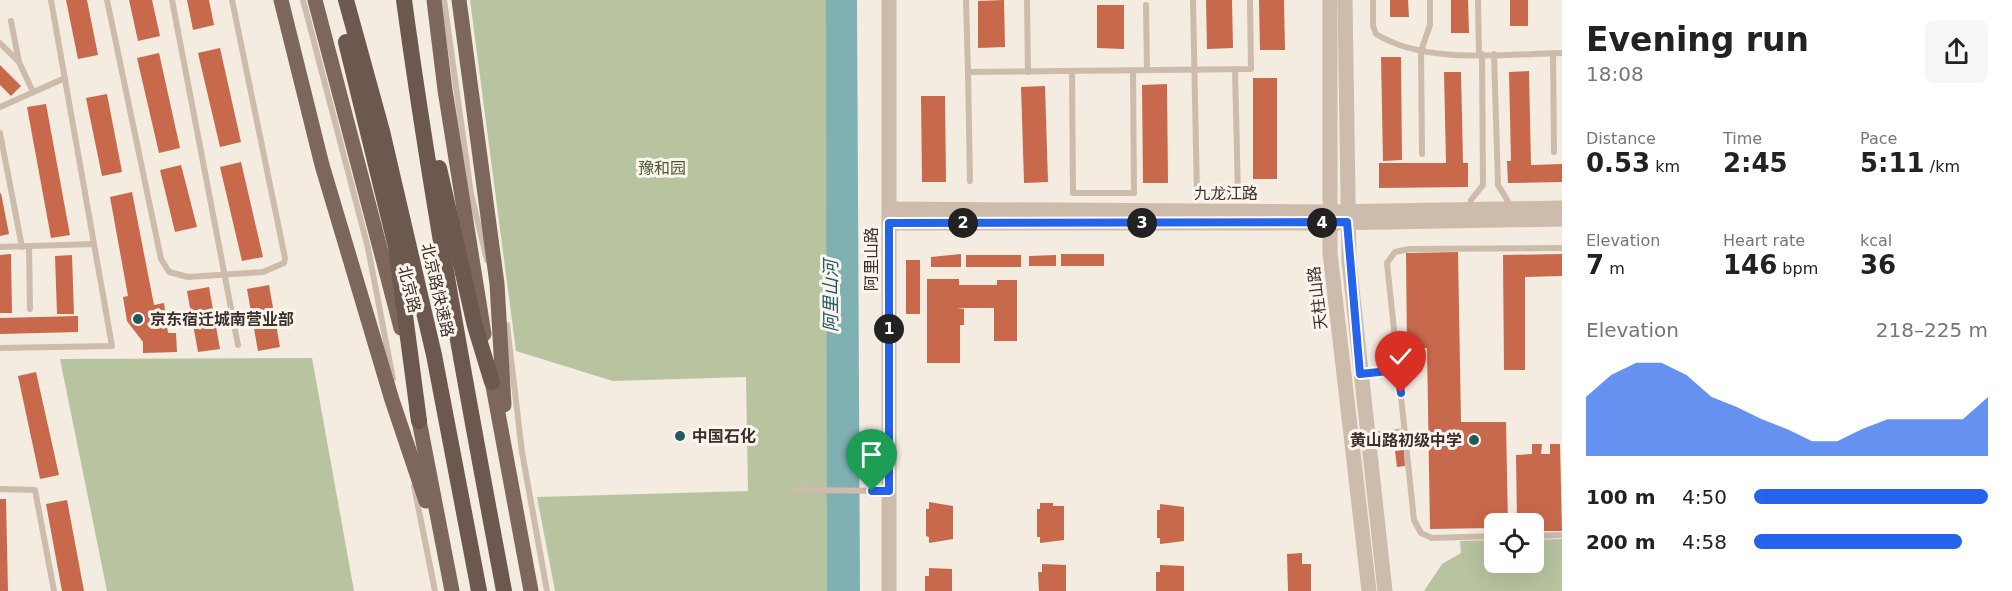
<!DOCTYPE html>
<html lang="en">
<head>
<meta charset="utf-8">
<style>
	:root { --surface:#fff; --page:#f6f6f6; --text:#222; --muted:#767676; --accent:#2563eb }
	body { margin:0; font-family:"DejaVu Sans","Noto Sans SC",sans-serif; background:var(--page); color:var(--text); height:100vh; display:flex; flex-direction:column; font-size:22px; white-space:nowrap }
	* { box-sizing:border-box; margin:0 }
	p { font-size:20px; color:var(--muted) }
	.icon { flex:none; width:33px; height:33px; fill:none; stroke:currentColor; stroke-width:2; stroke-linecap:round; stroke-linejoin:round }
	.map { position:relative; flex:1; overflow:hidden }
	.side { display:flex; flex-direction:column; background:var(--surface); width:450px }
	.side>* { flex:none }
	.fabs { position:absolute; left:1484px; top:513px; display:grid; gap:12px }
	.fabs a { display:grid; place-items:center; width:60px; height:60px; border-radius:9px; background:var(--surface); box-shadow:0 6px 24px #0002; font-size:30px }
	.pin { position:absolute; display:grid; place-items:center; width:51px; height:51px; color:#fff; margin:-62px -26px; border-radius:50% 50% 50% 0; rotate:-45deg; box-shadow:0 0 6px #0007 }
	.pin .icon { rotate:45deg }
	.km { position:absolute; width:30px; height:30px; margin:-15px; border-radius:50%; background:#222; color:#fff; font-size:16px; line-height:30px; text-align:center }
	.round { display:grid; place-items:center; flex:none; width:63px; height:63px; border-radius:9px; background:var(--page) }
	.summary { display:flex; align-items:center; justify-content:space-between; height:102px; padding:0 24px }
	h1 { font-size:33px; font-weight:700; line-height:45px }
	.stats { display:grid; grid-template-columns:repeat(3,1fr); gap:9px; height:102px; padding:6px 24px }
	.stats div { display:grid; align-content:center }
	.stats b { font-size:26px; font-weight:700 }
	.stats small { font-size:16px; font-weight:400 }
	.stats p { font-size:16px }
	.chart { height:168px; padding:12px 24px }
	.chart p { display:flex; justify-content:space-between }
	.chart svg { width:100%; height:108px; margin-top:6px; fill:var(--accent); opacity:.7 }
	ul { padding:0 24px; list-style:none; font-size:20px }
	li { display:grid; grid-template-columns:96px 72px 1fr; align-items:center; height:45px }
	li i { height:15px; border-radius:8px; background:var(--accent) }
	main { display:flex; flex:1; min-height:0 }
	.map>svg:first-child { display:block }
</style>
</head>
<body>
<main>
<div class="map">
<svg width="1562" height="591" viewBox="0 0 1562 591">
	<rect width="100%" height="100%" fill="#f4ebe1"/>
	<!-- green -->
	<g fill="#b8c4a0">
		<polygon points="470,0 830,0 828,591 555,591 537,497 748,491 746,377 613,381 516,351"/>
		<polygon points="312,358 354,591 107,591 60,359"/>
		<polygon points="1562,539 1562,591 1424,591 1442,564 1461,553 1460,541 1494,540 1494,562 1533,562 1533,540"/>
	</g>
	<!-- water -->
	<polygon fill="#7fb0b2" points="826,0 857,0 860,591 827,591"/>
	<!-- building -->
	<g fill="#c8694b">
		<polygon points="66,0 87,0 98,55 78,59"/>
		<polygon points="129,0 152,0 160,36 138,41"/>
		<polygon points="187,0 209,0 214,25 193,30"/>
		<polygon points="1004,0 1005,47 978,48 978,1"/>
		<polygon points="1206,0 1232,0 1233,48 1207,49"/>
		<polygon points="1259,0 1284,0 1285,50 1260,50"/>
		<polygon points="1390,0 1408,0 1409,17 1390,17"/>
		<polygon points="1451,0 1468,0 1469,33 1451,33"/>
		<rect x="1510" y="0" width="18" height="26"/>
		<polygon points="1097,5 1124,5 1124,49 1097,48"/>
		<polygon points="220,48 241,142 220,147 198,53"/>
		<polygon points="159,53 180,148 159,153 137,58"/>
		<polygon points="1381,57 1401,57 1402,160 1383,161"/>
		<polygon points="0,65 21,86 11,96 0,85"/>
		<polygon points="1529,71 1531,165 1562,164 1562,182 1508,183 1507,161 1511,161 1509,72"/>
		<polygon points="1444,72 1461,72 1463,163 1468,163 1468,187 1379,188 1379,163 1446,163"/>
		<rect x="1253" y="78" width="24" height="101"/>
		<polygon points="1167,84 1168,183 1143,183 1142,85"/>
		<polygon points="1045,86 1048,182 1024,183 1021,87"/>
		<polygon points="107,94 122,172 102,176 86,98"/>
		<polygon points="921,96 945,96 946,182 922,182"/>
		<polygon points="46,104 70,235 51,238 27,107"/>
		<polygon points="241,162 263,257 242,261 220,167"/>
		<polygon points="181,165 197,227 175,232 160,170"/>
		<polygon points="132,192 154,305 164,303 168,333 176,333 177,352 143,353 143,342 127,321 123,297 128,296 110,197"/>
		<polygon points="1,193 9,234 0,236 0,194"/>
		<polygon points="1458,252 1461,422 1506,422 1508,524 1494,524 1494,528 1430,529 1427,348 1407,348 1406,253"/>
		<polygon points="11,254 12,313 0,313 0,255"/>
		<polygon points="961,254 961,267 931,267 931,257"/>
		<rect x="1061" y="254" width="43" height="12"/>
		<polygon points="1562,254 1562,276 1525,277 1525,370 1504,370 1503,255"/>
		<polygon points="72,255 74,314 57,314 55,256"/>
		<rect x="966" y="255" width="55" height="12"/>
		<polygon points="1056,255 1056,266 1029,266 1029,256"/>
		<rect x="906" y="260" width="14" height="54"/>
		<polygon points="927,279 959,279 959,285 997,285 997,280 1017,280 1017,341 994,341 994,308 957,308 964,309 964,325 960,325 960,363 927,363"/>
		<polygon points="269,285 280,347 258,351 247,289"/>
		<polygon points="209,287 220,349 198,352 187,291"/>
		<polygon points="78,316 78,332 0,334 0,318"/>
		<polygon points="1393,343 1394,356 1384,357 1383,344"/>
		<polygon points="36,372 59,475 40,479 18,376"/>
		<polygon points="1532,444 1542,444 1541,454 1550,454 1550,444 1560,444 1562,531 1533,531 1533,524 1517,524 1516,455 1532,454"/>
		<polygon points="1404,450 1405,466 1397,467 1395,451"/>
		<polygon points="0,499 6,499 8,591 0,591"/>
		<polygon points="67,500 84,591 62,591 46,504"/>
		<polygon points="929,502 953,506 953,539 929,543 929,537 926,536 926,509 929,509"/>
		<polygon points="1040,503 1053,503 1053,506 1064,506 1064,540 1040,543 1040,537 1037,537 1037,509 1040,509"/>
		<polygon points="1160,504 1184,507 1184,541 1160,544 1160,538 1157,538 1157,510 1160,510"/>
		<polygon points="1302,553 1302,564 1311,564 1311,591 1288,591 1287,554"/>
		<polygon points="1042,564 1066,565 1066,591 1039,591 1038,572 1042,572"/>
		<polygon points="1160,565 1184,566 1184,591 1156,591 1156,572 1160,572"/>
		<polygon points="929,568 952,569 952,591 925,591 925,576 929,576"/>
	</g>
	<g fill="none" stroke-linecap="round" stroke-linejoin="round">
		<!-- service -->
		<g stroke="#cdbbac" stroke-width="6">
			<polyline points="107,0 161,259 169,272 188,277 263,272 284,263 285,258 232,0"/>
			<polyline points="172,0 238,345"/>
			<polyline points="303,0 368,248 393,379"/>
			<polyline points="444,0 471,194 487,260"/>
			<polyline points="966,0 968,72 1251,69 1250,0"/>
			<polyline points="1027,0 1028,72"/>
			<polyline points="1193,0 1197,196 1238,196 1235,69"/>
			<path d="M1373 0V26L1376 34C1426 65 1505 54 1562 53"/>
			<polyline points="1478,0 1479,54"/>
			<polyline points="1146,5 1147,70"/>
			<polyline points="11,21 19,62"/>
			<polyline points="0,43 19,62 33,92"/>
			<polyline points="1553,53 1554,152"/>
			<polyline points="1494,54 1498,185 1512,208"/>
			<polyline points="1072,71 1073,193 1134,193 1133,70"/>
			<polyline points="968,72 970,181"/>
			<polyline points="0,107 65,78"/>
			<polyline points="0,133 22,247"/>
			<polyline points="1422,154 1421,51 1430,25 1430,0"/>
			<polyline points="1470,208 1471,200 1483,185 1482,54"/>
			<polyline points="29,246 30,309"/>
			<polyline points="0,247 94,244"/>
			<polyline points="507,325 522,452 547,591"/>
			<polyline points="0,348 112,346 51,0"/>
			<polyline points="1363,373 1398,370"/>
			<polyline points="1370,435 1405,431"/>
			<polyline points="414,486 435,591"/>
			<polyline points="0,489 35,490 54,591"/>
			<polyline points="793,490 888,491"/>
			<polyline points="1494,536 1432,538 1421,533 1414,520 1387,263 1395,252 1409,249 1562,248"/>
			<polyline points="1533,536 1562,535"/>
		</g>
		<!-- tertiary -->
		<g stroke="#cdbbac" stroke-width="15">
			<polyline points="1330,0 1330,253 1369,591"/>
			<polyline points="1345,0 1349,261 1385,591"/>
			<polyline points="889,209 1330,212 1562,208"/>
			<polyline points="889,223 1330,223 1562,219"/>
			<polyline points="889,591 889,0"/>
		</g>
		<!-- primary -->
		<g stroke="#7d675c" stroke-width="15">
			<polyline points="281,0 322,165 392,400 426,501"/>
			<polyline points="315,0 401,328"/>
			<polyline points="434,0 445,90 484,334"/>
			<polyline points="459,0 497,284 504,405"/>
			<polyline points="490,370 531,591"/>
			<polyline points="417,410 452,591"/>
		</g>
		<!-- trunk -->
		<g stroke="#6c584f" stroke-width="16">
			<polyline points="346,0 382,131 434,355 479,591"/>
			<path d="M404 0C431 198 467 394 504 591"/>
			<polyline points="346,42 396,247 419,421"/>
			<polyline points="439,168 475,326 492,382"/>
		</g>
	</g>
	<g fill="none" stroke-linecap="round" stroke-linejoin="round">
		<!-- route casing -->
		<g stroke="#fff" stroke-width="12">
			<polyline id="route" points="872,491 889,491 889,223 1347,222 1360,374 1398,370 1401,393"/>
		</g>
		<!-- route -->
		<use href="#route" stroke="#2563eb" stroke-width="8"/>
	</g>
	<!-- markers -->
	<g fill="#1f5a5e" stroke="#fbf5ee" stroke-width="2">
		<circle cx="138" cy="319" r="6"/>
		<circle cx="680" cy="436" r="6"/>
		<circle cx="1474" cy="440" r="6"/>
	</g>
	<g text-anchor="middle" stroke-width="6" stroke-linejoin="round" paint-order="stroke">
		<!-- park labels -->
		<g font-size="16" fill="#4a5a2e" stroke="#fbf5ee">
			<text x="662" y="174">豫和园</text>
		</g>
		<!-- street labels -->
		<g font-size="16" fill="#3b302b" stroke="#fbf5ee">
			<text x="1226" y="199">九龙江路</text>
			<text transform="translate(871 259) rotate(-90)" y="6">阿里山路</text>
			<text transform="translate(410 289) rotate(76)" y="6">北京路</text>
			<text transform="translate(438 290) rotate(77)" y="6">北京路快速路</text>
			<text transform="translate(1317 298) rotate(-97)" y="6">天柱山路</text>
		</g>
		<!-- poi labels -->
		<g font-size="16" font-weight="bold" fill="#3b302b" stroke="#fbf5ee" text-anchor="start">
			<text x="150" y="325">京东宿迁城南营业部</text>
			<text x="692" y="442">中国石化</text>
			<text x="1462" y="446" text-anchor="end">黄山路初级中学</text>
		</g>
		<!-- water labels -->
		<g font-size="18" font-style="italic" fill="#1f5a5e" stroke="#fbf5ee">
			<text transform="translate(831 296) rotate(-90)" y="6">阿里山河</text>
		</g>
	</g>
</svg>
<div class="fabs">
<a><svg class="icon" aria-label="locate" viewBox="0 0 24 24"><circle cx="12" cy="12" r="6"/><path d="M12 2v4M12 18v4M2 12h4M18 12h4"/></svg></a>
</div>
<div class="pin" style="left:872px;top:491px;background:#1e9e55"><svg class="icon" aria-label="arrive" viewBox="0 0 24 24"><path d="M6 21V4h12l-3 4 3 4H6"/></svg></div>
<div class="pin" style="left:1401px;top:393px;background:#d93025"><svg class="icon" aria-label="check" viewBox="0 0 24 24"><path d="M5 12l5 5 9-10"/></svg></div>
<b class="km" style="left:889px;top:329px">1</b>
<b class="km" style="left:963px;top:223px">2</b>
<b class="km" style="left:1142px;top:223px">3</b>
<b class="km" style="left:1322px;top:223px">4</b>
</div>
<section class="side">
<div class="summary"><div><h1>Evening run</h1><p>18:08</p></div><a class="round"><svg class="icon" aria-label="share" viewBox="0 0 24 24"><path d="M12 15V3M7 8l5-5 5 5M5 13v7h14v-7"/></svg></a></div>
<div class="stats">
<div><p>Distance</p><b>0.53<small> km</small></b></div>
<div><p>Time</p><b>2:45</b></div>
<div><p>Pace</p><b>5:11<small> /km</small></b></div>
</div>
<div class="stats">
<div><p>Elevation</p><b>7<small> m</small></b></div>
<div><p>Heart rate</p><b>146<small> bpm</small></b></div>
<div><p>kcal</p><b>36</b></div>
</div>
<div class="chart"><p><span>Elevation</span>218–225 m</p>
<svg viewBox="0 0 160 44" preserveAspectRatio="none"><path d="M0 44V20L10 11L20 6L30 6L40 11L50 20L60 24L70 29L80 33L90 38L100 38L110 33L120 29L130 29L140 29L150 29L160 20V44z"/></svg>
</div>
<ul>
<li><b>100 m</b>4:50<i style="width:100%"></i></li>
<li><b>200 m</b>4:58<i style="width:89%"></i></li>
</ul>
</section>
</main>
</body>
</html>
